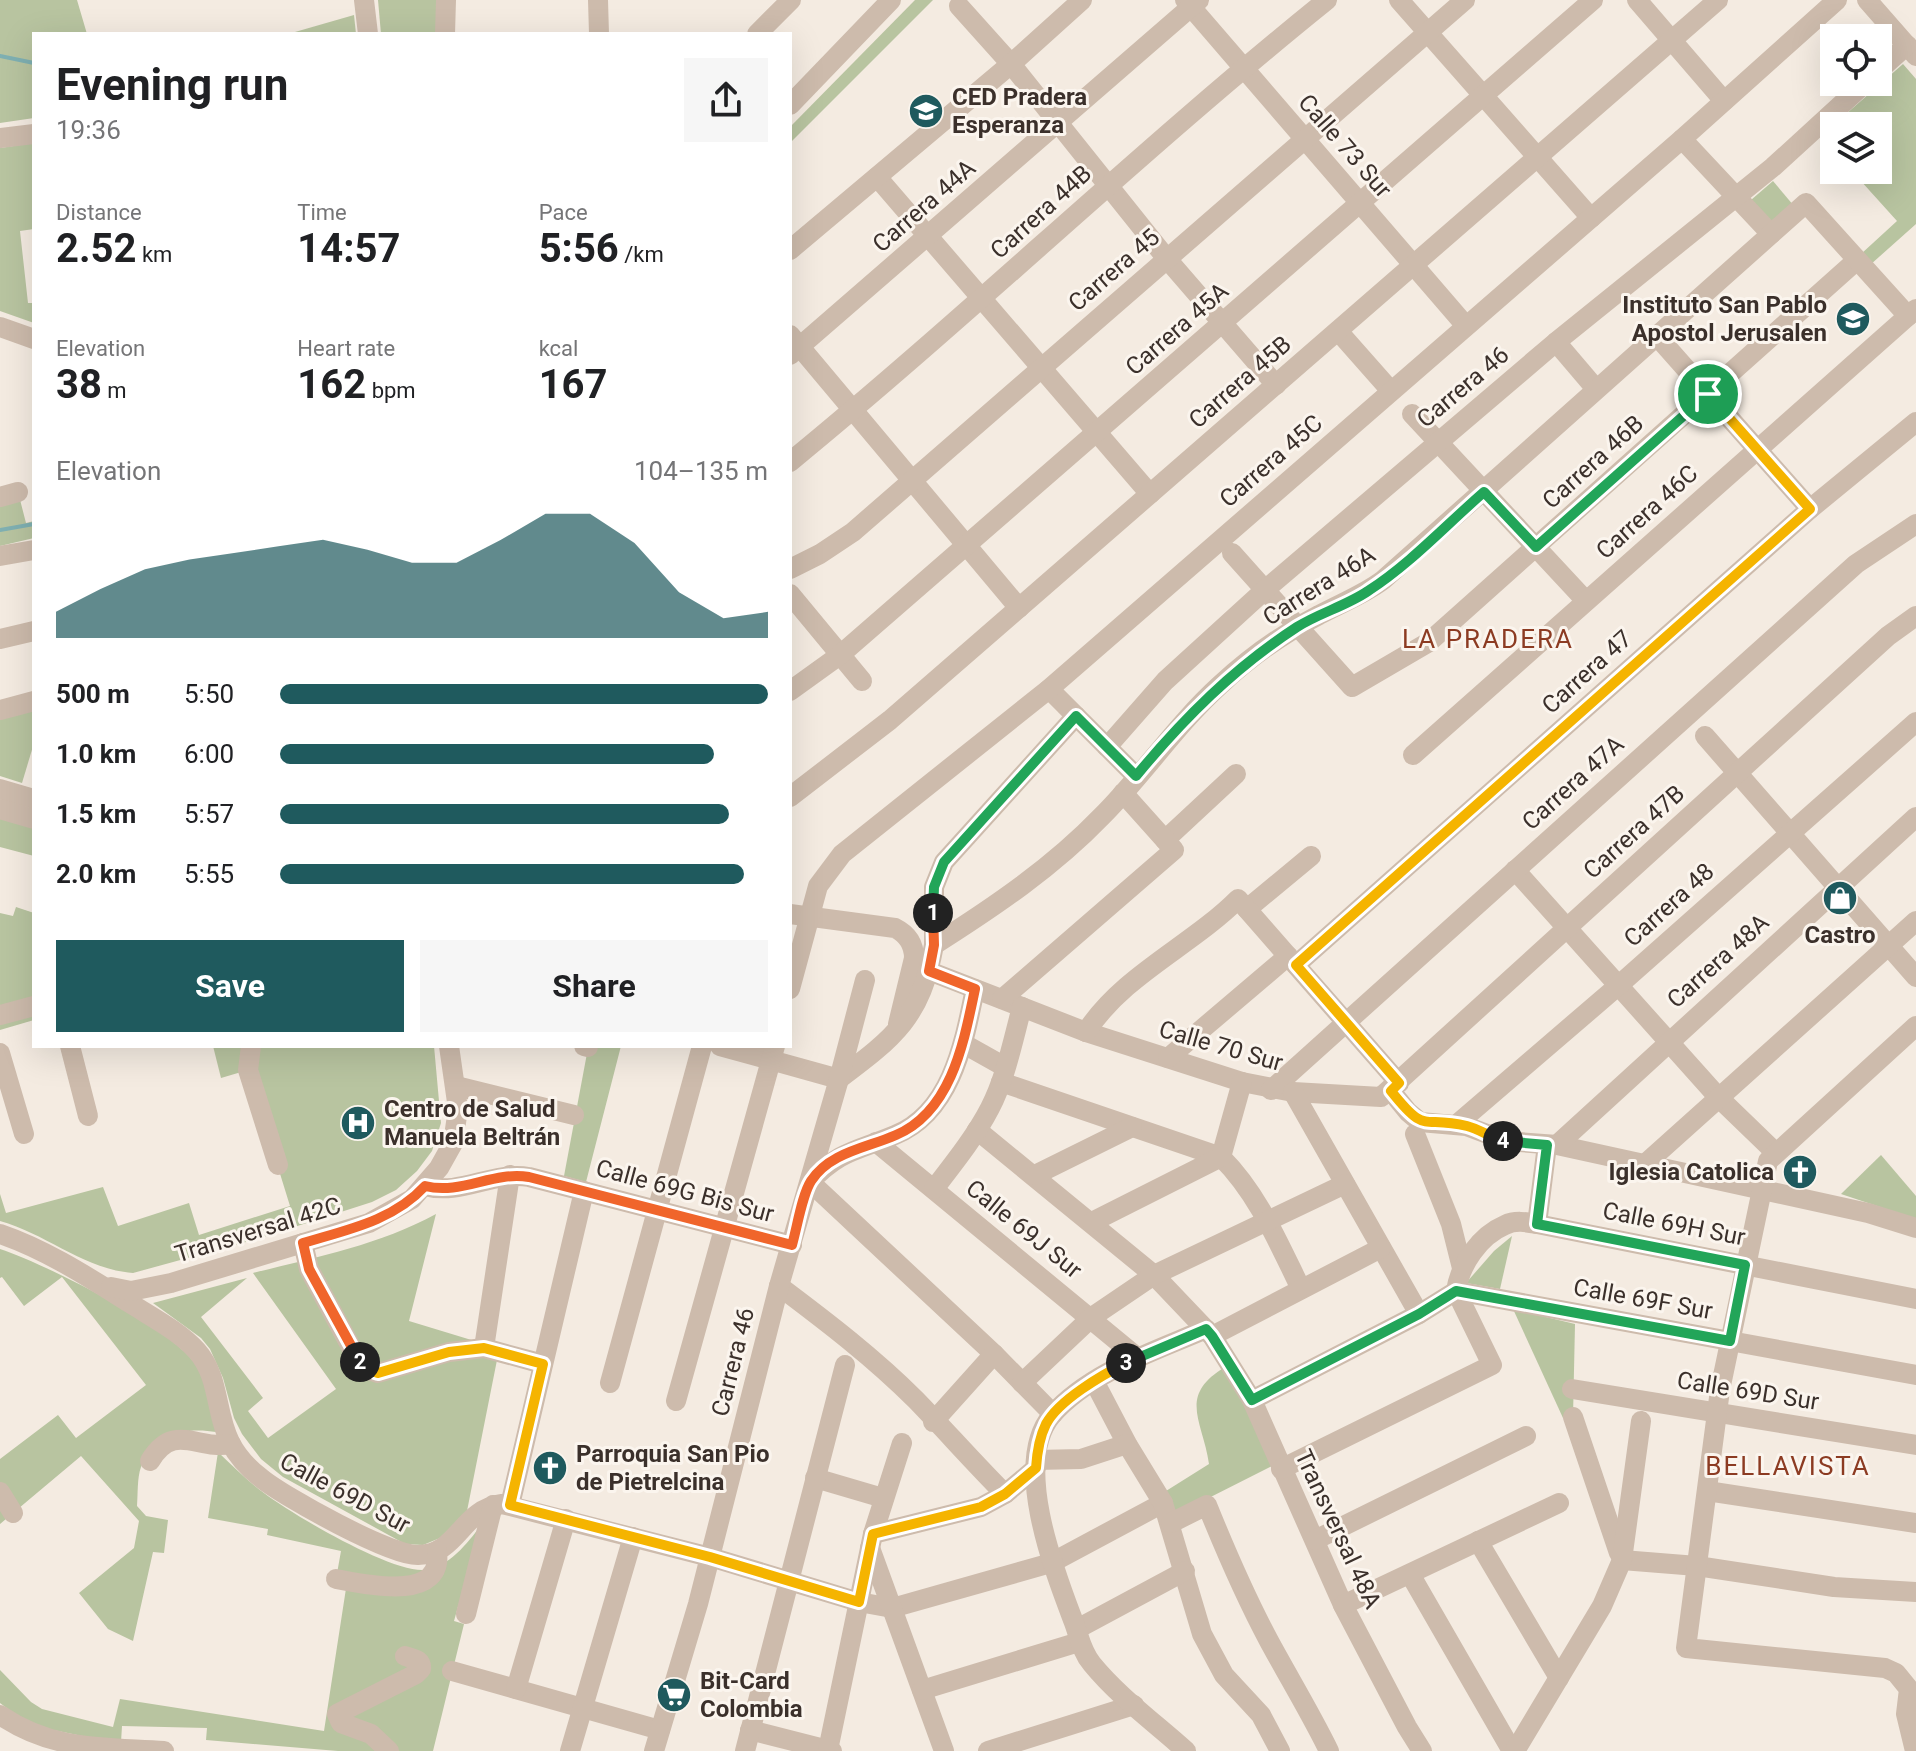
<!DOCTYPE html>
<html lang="en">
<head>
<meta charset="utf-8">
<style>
	:root { --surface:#fff; --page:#f6f6f6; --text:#202124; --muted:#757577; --accent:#1f5a5e }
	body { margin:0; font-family:Roboto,sans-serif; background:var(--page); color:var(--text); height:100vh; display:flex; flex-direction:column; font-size:30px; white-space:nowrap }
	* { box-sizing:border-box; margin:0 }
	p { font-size:26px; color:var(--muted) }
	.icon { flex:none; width:44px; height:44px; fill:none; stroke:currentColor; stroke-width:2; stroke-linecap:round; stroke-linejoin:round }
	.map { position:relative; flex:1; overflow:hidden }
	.sheet { position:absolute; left:32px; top:32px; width:760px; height:1016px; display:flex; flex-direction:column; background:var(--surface); border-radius:0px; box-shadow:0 8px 32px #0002 }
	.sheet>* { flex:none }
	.tools { position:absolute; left:1820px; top:24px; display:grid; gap:16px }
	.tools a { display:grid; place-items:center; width:72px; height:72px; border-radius:0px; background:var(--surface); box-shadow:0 8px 32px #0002; font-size:40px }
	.pin { position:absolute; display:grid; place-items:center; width:68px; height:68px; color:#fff; margin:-34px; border:4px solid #fff; border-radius:50%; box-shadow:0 2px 8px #0007 }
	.km { position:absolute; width:40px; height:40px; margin:-20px; border-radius:50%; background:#222; color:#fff; font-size:22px; line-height:40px; text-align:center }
	.round { display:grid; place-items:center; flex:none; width:84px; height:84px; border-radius:0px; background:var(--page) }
	.overview { display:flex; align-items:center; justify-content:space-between; height:136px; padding:0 24px }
	h1 { font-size:44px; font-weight:700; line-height:60px }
	.metrics { display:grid; grid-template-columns:repeat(3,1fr); gap:12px; height:136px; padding:8px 24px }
	.metrics div { display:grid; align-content:center }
	.metrics b { font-size:40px; font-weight:700 }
	.metrics small { font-size:22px; font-weight:400 }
	.metrics p { font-size:22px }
	.chart { height:224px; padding:16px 24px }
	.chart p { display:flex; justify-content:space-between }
	.chart svg { width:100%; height:144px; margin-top:8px; fill:var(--accent); opacity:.7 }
	.cta { display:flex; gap:16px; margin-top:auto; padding:16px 24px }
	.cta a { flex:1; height:92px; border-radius:0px; background:var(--accent); color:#fff; font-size:32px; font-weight:700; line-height:92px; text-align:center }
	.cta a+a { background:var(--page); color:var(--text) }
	ul { padding:0 24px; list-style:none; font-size:26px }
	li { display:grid; grid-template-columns:128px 96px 1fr; align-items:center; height:60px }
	li i { height:20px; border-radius:10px; background:var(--accent) }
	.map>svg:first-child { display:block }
</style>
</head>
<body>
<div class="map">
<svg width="1916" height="1751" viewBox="0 0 1916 1751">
	<rect width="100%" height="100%" fill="#f4ebe1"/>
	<!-- green -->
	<g fill="#b8c4a0">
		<polygon points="0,0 77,0 87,34 34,34 34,118 0,123"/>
		<polygon points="378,0 446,0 444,34 381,34"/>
		<polygon points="915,0 933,0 790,143 790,127"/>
		<polygon points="354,15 356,34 288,34"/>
		<polygon points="1903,64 1916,79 1916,224 1870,265 1861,254 1897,221 1851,170 1878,170 1878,126 1834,126 1834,151 1821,136"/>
		<polygon points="34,143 34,229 20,231 28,303 34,303 34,323 0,311 0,148"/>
		<polygon points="1773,181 1794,206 1773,224 1751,200"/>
		<polygon points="16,484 26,523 34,521 34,538 0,546 0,488"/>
		<polygon points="34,707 34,743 22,783 0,776 0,716"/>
		<polygon points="0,817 34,828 34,856 0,847"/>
		<polygon points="16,907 34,913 34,1020 0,1030 0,913 13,916"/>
		<path d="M213 1046H434L441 1123 432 1151 417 1171 396 1190 372 1202 257 1239 133 1273C83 1269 47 1234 0 1221V1194L6 1213 103 1187 118 1226 189 1203 199 1235 290 1206 248 1070 221 1078Z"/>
		<polygon points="584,1046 621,1046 586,1182 564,1176 588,1048"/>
		<polygon points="1881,1155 1916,1196 1916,1219 1841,1194"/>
		<path d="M436 1214 409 1321 478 1342 497 1360 467 1511 440 1538 423 1545 405 1544 283 1477 261 1459 242 1434 234 1418 223 1378 210 1349 201 1338 153 1303 247 1278 201 1317 263 1398 248 1411 268 1438 336 1389 253 1273C317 1257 379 1245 436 1214Z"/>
		<polygon points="1512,1236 1500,1289 1466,1283 1494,1251"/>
		<path d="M0 1249C46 1264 166 1325 194 1362 209 1382 212 1408 216 1432 187 1427 151 1433 141 1467 137 1478 138 1494 137 1506L146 1516 168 1520 164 1553 153 1552 133 1641 108 1629 79 1593 134 1548 139 1521 81 1456 0 1524V1459L58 1415 76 1438 146 1385 62 1277 24 1306 2 1277 0 1278Z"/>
		<polygon points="1513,1309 1575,1324 1573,1417 1563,1418"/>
		<path d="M1225 1367 1274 1465 1177 1514 1166 1491 1209 1464C1203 1421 1177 1396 1225 1367Z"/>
		<path d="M218 1452C233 1466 247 1481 264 1493 293 1515 390 1572 424 1570 448 1568 468 1543 481 1525L454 1621 464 1624 433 1751H338L206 1740 207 1728 122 1726 121 1742H111L29 1725 0 1703V1670L31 1702 42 1709 113 1727 120 1699 324 1731 347 1582 336 1579 341 1551 267 1535 268 1529 208 1518Z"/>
	</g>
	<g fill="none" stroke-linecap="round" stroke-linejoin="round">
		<!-- stream -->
		<g stroke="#7fb0b2" stroke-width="4">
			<polyline points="0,56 34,63"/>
			<polyline points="0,530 34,524"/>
		</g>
		<!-- minor -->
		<g stroke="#cdbbac" stroke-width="20">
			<polyline points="364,0 368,34"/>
			<polyline points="598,0 599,34"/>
			<polyline points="1185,0 1466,326"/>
			<polyline points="1399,0 1591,218"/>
			<polyline points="1637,0 1724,101"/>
			<polyline points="1867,0 1916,56"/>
			<polyline points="959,6 1011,64 1167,259 1276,385"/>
			<polyline points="445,34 446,0"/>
			<polyline points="757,34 791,0"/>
			<polyline points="1878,71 1907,45"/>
			<polyline points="790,105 891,0"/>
			<polyline points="0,138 34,134"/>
			<polyline points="1682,139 1771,234"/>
			<polyline points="877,177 1150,494"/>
			<polyline points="790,250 1011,64 1082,0"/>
			<polyline points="0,327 34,339"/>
			<polyline points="1338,331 1391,391"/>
			<polyline points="790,335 1019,608"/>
			<polyline points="1656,335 1810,509"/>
			<polyline points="1556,342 1596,389"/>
			<polyline points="790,355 1199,0"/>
			<polyline points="1412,414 1586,601"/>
			<path d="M790 462C973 312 1143 148 1327 0"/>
			<polyline points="0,497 18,492"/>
			<polyline points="1232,553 1352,687 1429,642 1857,260"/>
			<polyline points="0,556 34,550"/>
			<polyline points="790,569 820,554 853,532 1465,0"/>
			<polyline points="790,594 862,681"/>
			<polyline points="0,639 34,631"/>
			<polyline points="1049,689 1136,776"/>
			<polyline points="790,691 840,655 1593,0"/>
			<polyline points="0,710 34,701"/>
			<polyline points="1705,736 1916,977"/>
			<polyline points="1107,747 1165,681 1266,589 1556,342 1773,167 1866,82"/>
			<polyline points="1413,755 1916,309"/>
			<polyline points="0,789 34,799"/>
			<polyline points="790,797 890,720 1718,0"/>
			<polyline points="0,809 34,819"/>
			<polyline points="1165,840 1236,774"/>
			<polyline points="1515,870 1719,1098 1776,1153"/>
			<polyline points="1247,909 1311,856"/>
			<path d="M790 914 895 928C907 934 914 944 914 958L898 1024"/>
			<polyline points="934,945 934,887 944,862 1076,716"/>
			<polyline points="1296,965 1810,509 1916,422"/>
			<polyline points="929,971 1086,1032 1242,1082 1293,1092 1381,1097 1888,636 1916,616"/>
			<polyline points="790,989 818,886 842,854 1049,689 1682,139 1837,0"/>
			<path d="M975 989C964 1042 952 1112 895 1135 857 1151 840 1150 810 1182L994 1354 1053 1414"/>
			<polyline points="1002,999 1174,850 1123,793"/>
			<polyline points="0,1015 34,1006"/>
			<path d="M1086 1032C1123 975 1191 946 1238 899L1399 1083"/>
			<polyline points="964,1044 1005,1067"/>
			<polyline points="70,1046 88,1116"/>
			<polyline points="251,1046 248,1070 278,1165"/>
			<polyline points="584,1046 588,1047"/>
			<polyline points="720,1046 839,1079"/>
			<polyline points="0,1053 24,1134"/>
			<polyline points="1168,1058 1288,956"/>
			<path d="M839 1079C895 1037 921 1017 934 945 994 907 1053 867 1102 816 1144 774 1176 725 1220 685 1249 658 1284 633 1319 615 1341 603 1363 595 1383 580L1806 203 1908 316"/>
			<path d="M1001 1082 1221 1157C1258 1194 1278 1242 1301 1289"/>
			<polyline points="456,1086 574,1115"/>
			<polyline points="1271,1090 1856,564 1916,524"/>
			<polyline points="1391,1091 1408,1112 1420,1122 1466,1126 1506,1141 1557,1145 1868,1213 1916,1228"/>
			<polyline points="1293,1092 1419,1314"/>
			<polyline points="1456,1125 1619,985 1916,722"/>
			<polyline points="977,1130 1154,1275 1212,1336 1252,1400 1343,1605 1407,1727 1422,1751"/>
			<polyline points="1415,1134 1451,1224 1462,1268"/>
			<polyline points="876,1142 1138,1358"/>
			<polyline points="1557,1145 1916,817"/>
			<polyline points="1644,1165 1916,921"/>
			<polyline points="1035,1175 1132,1127"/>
			<path d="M425 1186C461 1196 492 1171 529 1177L792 1245"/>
			<path d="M934 1189C954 1163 975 1137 990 1108 1006 1077 1013 1040 1022 1007"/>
			<polyline points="1092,1222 1221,1157 1242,1082"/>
			<polyline points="1537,1224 1547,1145"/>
			<path d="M0 1234C47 1250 91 1279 133 1305 155 1319 180 1332 197 1351 220 1377 215 1413 230 1442 237 1456 248 1468 261 1478 284 1497 391 1556 418 1555 459 1554 460 1510 502 1504L710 1557 859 1602 892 1608 1051 1563 1163 1503"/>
			<polyline points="303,1243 309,1269 357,1358 364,1368 378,1373 449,1352 484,1348 543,1364"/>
			<path d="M779 1286C827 1322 874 1358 916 1400 946 1431 974 1463 1005 1494"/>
			<polyline points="111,1287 131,1291 171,1283 369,1223 412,1199 439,1168 453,1143 458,1109 449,1046"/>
			<path d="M1456 1291C1460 1265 1479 1236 1505 1225 1515 1220 1526 1222 1537 1224L1916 1299"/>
			<polyline points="1456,1291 1916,1375"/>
			<polyline points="1212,1336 1381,1248"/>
			<polyline points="484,1348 510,1175"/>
			<polyline points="1094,1381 1127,1444 1163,1503 1202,1634 1224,1675 1261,1715 1280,1751"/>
			<polyline points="610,1383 702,1046"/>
			<polyline points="1022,1383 1092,1317 1154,1275 1345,1184"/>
			<polyline points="1572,1389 1916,1445"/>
			<polyline points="1252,1400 1419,1314 1456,1291"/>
			<polyline points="676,1401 775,1046"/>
			<polyline points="1573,1417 1619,1553"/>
			<polyline points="933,1422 994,1354"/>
			<polyline points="1036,1460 1081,1459 1127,1444"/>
			<path d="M150 1461C174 1421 198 1451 231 1444"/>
			<polyline points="1281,1469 1492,1365 1456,1291"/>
			<polyline points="815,1478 883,1498"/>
			<polyline points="1707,1491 1916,1523"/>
			<polyline points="0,1492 13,1513"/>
			<polyline points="510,1505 584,1191"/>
			<path d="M1171 1523 1207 1505C1226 1552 1246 1598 1269 1641 1289 1678 1311 1714 1329 1751"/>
			<polyline points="873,1534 981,1507 1005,1494 1036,1468"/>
			<polyline points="1315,1540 1526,1436"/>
			<polyline points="1478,1541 1559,1678"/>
			<polyline points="870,1548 944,1751"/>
			<polyline points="1622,1560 1697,1566 1834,1587 1916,1592"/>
			<polyline points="1410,1574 1512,1751"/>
			<path d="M336 1579C364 1584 444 1603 437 1551"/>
			<polyline points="1343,1605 1559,1503"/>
			<polyline points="466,1614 493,1505"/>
			<polyline points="1077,1629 1185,1571"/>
			<polyline points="452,1671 660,1730"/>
			<polyline points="516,1689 566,1519"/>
			<polyline points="922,1690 1079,1642"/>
			<path d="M0 1715C53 1751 102 1747 164 1751"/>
			<polyline points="750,1730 832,1751"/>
			<polyline points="828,1750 873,1534 902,1443"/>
			<path d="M389 1751 371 1734 341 1723 337 1714 416 1674 421 1669C422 1659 413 1659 405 1656"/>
			<polyline points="570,1751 633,1537"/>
			<polyline points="654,1751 698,1604 779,1286 839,1079 865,980"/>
			<polyline points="745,1751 845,1365"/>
			<polyline points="988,1751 1134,1705"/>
			<path d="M1186 1751C1155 1723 1119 1697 1092 1664 1081 1651 1079 1635 1073 1620 1054 1570 1012 1462 1052 1415 1090 1372 1155 1351 1206 1329"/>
			<polyline points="1515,1751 1602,1606 1622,1560 1641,1421"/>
			<polyline points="1915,1751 1906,1714 1909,1689 1896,1673 1885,1668 1686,1648 1720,1390 1768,1161 1916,1026"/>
		</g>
	</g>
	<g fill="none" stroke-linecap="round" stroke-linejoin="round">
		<!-- split-1 casing -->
		<g stroke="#fff" stroke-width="16">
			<path id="split-1" d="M933 913 934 887 944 862 1076 716 1136 776C1184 718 1234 668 1297 627 1319 613 1346 606 1368 591 1410 564 1446 525 1484 492L1536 547 1708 394"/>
		</g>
		<!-- split-2 casing -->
		<g stroke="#fff" stroke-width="16">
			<path id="split-2" d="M360 1362 309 1269 303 1243C346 1230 393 1221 425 1186 462 1195 492 1171 529 1177L792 1245C797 1228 802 1195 811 1181 830 1152 867 1148 896 1135 952 1111 964 1041 975 989L929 971 934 945 933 913"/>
		</g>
		<!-- split-3 casing -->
		<g stroke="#fff" stroke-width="16">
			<path id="split-3" d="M360 1362 364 1368 378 1373 449 1352 484 1348 543 1364 510 1505 710 1557 859 1602 873 1534 981 1507 1005 1494 1036 1468C1037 1453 1039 1438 1046 1424 1059 1400 1102 1375 1126 1363"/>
		</g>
		<!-- split-4 casing -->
		<g stroke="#fff" stroke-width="16">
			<polyline id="split-4" points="1126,1363 1206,1329 1212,1336 1252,1400 1419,1314 1456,1291 1730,1341 1745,1265 1537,1224 1547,1145 1503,1141"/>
		</g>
		<!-- split-5 casing -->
		<g stroke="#fff" stroke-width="16">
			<path id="split-5" d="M1503 1141C1490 1137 1479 1129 1467 1126 1420 1115 1427 1136 1391 1091L1399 1083 1296 965 1810 509 1708 394"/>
		</g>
		<!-- split-1 -->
		<use href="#split-1" stroke="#22a559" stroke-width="10"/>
		<!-- split-2 -->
		<use href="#split-2" stroke="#f0652b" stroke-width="10"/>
		<!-- split-3 -->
		<use href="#split-3" stroke="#f5b400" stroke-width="10"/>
		<!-- split-4 -->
		<use href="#split-4" stroke="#22a559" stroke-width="10"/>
		<!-- split-5 -->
		<use href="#split-5" stroke="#f5b400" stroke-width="10"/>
	</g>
	<!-- icons -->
	<defs>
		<g id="school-disc" transform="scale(1.8)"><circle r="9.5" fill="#1f5a5e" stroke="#fbf5ee"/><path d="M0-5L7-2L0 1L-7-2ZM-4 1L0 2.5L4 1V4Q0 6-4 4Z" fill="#fff"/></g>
		<g id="shop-disc" transform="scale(1.8)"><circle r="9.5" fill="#1f5a5e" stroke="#fbf5ee"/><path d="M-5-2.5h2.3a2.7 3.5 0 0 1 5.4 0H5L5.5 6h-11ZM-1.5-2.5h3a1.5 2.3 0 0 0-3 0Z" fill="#fff"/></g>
		<g id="hospital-disc" transform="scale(1.8)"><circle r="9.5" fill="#1f5a5e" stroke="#fbf5ee"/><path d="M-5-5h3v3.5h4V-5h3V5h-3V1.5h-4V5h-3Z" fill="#fff"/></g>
		<g id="church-disc" transform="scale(1.8)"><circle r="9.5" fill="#1f5a5e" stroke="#fbf5ee"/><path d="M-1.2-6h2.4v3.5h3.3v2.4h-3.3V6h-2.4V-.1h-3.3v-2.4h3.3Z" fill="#fff"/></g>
		<g id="supermarket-disc" transform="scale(1.8)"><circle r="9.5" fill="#1f5a5e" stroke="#fbf5ee"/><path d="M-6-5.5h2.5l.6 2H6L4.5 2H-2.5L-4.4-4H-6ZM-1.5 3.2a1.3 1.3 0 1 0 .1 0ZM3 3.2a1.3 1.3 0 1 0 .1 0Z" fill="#fff"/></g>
	</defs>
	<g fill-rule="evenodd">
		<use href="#school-disc" x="926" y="111"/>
		<use href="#school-disc" x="1853" y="319"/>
		<use href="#shop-disc" x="1840" y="898"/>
		<use href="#hospital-disc" x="358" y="1123"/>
		<use href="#church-disc" x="1800" y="1172"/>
		<use href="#church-disc" x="550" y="1468"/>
		<use href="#supermarket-disc" x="674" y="1695"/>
	</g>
	<g text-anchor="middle" stroke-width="6" stroke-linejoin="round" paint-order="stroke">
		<!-- poi labels -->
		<g font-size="24" font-weight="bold" fill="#3b302b" stroke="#fbf5ee" text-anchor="start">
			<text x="952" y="105">CED Pradera<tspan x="952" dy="28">Esperanza</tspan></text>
			<text x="1827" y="313" text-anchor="end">Instituto San Pablo<tspan x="1827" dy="28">Apostol Jerusalen</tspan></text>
			<text x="1840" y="943" text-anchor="middle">Castro</text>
			<text x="384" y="1117">Centro de Salud<tspan x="384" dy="28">Manuela Beltrán</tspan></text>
			<text x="1774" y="1180" text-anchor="end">Iglesia Catolica</text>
			<text x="576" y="1462">Parroquia San Pio<tspan x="576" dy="28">de Pietrelcina</tspan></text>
			<text x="700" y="1689">Bit-Card<tspan x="700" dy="28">Colombia</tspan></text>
		</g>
		<!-- street labels -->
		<g font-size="24" fill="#3b302b" stroke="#fbf5ee">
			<text transform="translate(1345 146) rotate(49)" y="8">Calle 73 Sur</text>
			<text transform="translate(924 206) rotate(-41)" y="8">Carrera 44A</text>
			<text transform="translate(1041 212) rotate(-42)" y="8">Carrera 44B</text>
			<text transform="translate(1114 270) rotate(-41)" y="8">Carrera 45</text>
			<text transform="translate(1177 329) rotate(-41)" y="8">Carrera 45A</text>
			<text transform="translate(1240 382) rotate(-41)" y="8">Carrera 45B</text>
			<text transform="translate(1463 387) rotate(-40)" y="8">Carrera 46</text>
			<text transform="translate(1271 461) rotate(-41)" y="8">Carrera 45C</text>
			<text transform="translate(1593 462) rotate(-42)" y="8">Carrera 46B</text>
			<text transform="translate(1647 512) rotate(-42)" y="8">Carrera 46C</text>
			<text transform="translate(1319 586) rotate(-32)" y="8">Carrera 46A</text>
			<text transform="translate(1587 672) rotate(-42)" y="8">Carrera 47</text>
			<text transform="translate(1573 783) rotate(-42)" y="8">Carrera 47A</text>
			<text transform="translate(1634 832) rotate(-42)" y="8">Carrera 47B</text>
			<text transform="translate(1669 905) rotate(-42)" y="8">Carrera 48</text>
			<text transform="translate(1718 961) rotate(-42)" y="8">Carrera 48A</text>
			<text transform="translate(1221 1046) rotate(16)" y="8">Calle 70 Sur</text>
			<text transform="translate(685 1191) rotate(15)" y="8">Calle 69G Bis Sur</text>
			<text transform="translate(1674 1224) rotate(11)" y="8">Calle 69H Sur</text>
			<text transform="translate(1024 1229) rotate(39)" y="8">Calle 69J Sur</text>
			<text transform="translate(258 1230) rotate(-17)" y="8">Transversal 42C</text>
			<text transform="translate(1643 1299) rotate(10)" y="8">Calle 69F Sur</text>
			<text transform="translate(733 1362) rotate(-76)" y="8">Carrera 46</text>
			<text transform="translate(1748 1391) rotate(9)" y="8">Calle 69D Sur</text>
			<text transform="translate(345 1493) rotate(28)" y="8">Calle 69D Sur</text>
			<text transform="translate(1338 1529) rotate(65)" y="8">Transversal 48A</text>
		</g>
		<!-- neighbourhood labels -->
		<g font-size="26" letter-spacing="2" fill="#8c3b22" stroke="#fbf5ee">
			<text x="1488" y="648">LA PRADERA</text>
			<text x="1788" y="1475">BELLAVISTA</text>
		</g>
	</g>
</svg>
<div class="tools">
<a><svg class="icon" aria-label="locate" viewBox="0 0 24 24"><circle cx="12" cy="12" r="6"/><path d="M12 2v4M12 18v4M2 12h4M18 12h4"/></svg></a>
<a><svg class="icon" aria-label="layers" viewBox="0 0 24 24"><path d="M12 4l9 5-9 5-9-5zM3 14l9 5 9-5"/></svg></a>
</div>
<div class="pin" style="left:1708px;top:394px;background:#1e9e55"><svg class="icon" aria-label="arrive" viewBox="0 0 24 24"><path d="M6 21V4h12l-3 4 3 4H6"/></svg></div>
<b class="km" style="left:933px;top:913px">1</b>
<b class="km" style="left:360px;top:1362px">2</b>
<b class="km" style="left:1126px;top:1363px">3</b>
<b class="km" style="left:1503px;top:1141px">4</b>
<section class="sheet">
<div class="overview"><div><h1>Evening run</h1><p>19:36</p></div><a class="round"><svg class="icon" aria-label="share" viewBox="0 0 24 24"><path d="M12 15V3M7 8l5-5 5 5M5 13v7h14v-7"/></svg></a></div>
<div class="metrics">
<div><p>Distance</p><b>2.52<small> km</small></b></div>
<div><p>Time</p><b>14:57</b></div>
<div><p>Pace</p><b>5:56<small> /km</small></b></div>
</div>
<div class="metrics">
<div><p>Elevation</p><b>38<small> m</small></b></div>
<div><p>Heart rate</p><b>162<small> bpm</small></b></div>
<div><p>kcal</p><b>167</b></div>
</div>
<div class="chart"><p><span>Elevation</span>104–135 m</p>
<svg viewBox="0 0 160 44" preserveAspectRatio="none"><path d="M0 44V36L10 29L20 23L30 20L40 18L50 16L60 14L70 17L80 21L90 21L100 14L110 6L120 6L130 15L140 30L150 38L160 36V44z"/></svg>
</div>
<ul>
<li><b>500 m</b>5:50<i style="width:100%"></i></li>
<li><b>1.0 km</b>6:00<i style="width:89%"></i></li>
<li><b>1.5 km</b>5:57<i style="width:92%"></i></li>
<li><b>2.0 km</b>5:55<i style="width:95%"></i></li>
</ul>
<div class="cta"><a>Save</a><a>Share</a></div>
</section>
</div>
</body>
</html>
